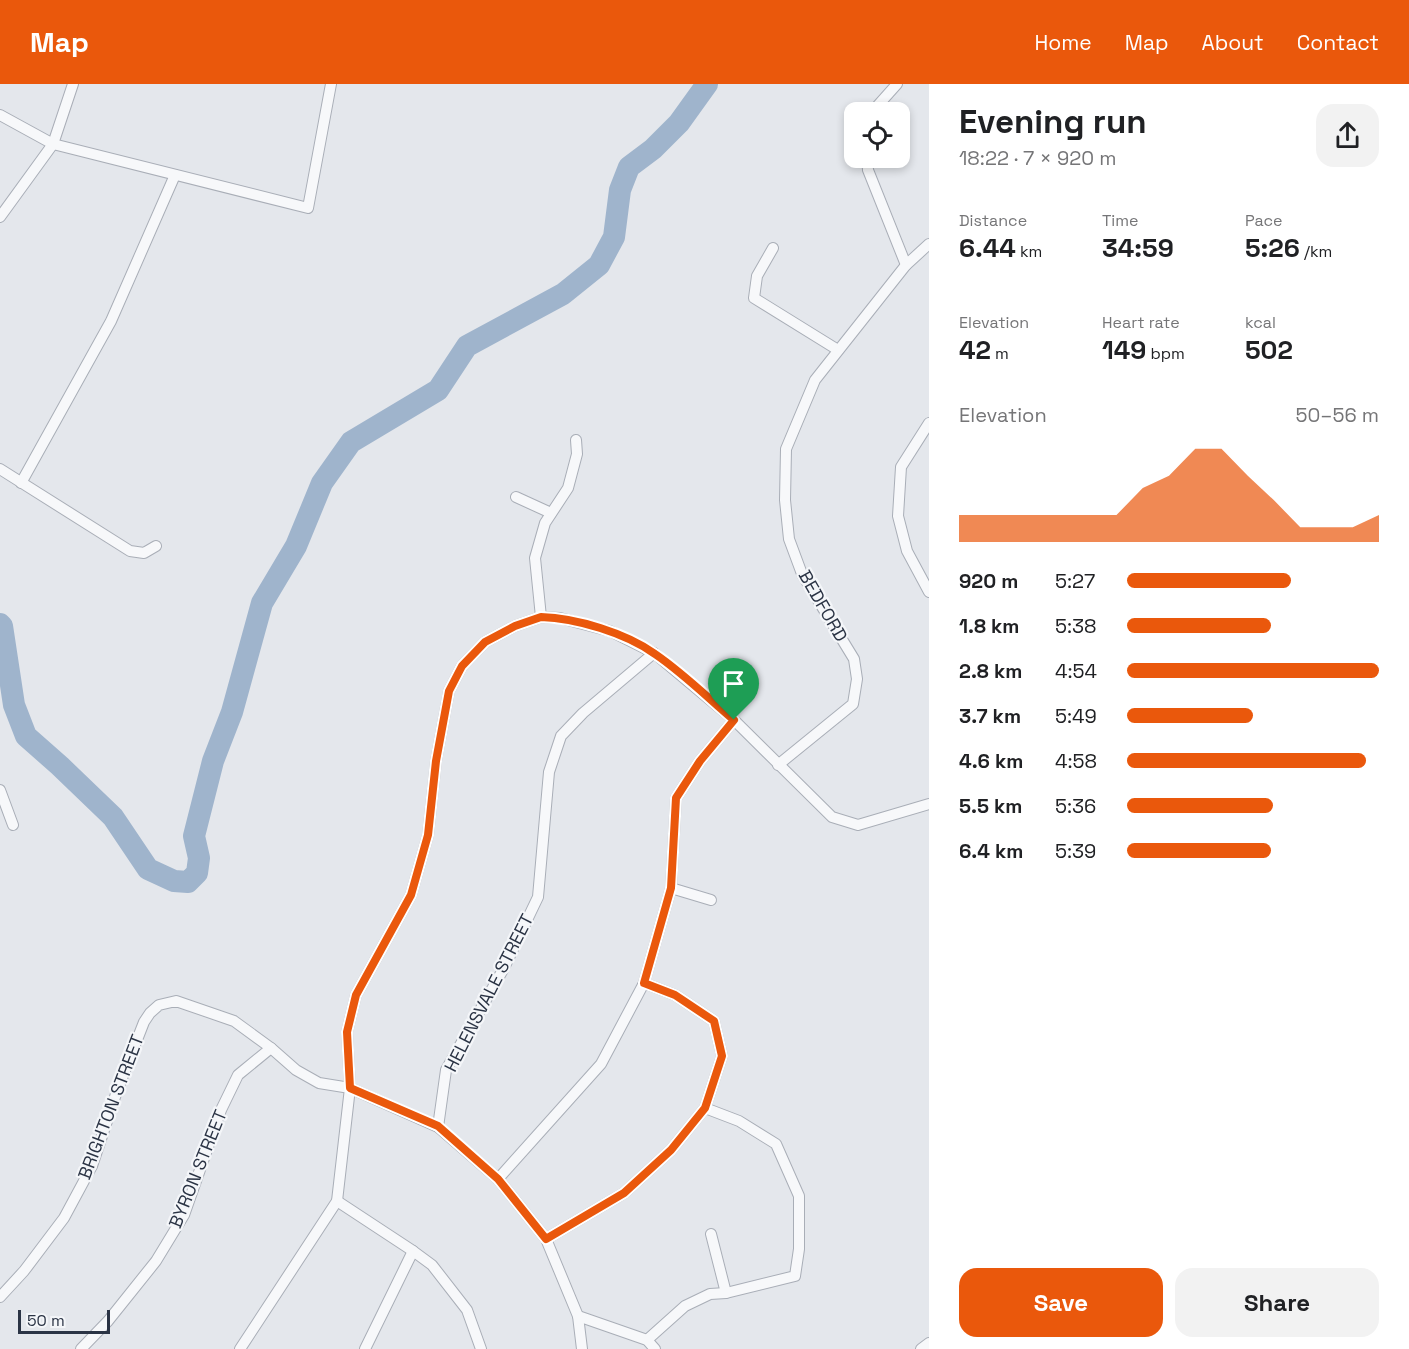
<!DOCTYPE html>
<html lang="en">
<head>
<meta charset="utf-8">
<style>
	:root { --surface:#fff; --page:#f2f2f2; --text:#202124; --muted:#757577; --accent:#ea580c }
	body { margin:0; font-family:"Space Grotesk",sans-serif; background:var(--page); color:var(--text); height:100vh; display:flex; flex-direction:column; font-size:22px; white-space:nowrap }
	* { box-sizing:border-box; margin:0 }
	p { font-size:20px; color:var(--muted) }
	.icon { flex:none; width:33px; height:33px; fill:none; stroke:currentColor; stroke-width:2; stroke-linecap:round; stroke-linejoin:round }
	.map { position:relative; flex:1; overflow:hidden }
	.drawer { display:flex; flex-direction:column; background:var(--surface); width:480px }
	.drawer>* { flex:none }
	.tools { position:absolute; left:844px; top:18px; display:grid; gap:12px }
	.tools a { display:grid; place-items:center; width:66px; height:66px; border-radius:12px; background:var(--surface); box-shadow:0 3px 9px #0003; font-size:30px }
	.scale { position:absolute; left:18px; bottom:15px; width:92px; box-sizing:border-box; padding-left:6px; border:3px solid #2b3445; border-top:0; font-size:16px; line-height:21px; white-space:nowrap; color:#2b3445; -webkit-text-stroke:4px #f4f6f9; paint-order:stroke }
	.pin { position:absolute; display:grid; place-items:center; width:51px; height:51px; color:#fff; margin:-62px -26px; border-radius:50% 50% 50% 0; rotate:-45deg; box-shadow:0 0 6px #0007 }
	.pin .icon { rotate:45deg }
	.round { display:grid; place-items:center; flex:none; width:63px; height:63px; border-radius:18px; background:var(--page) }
	.overview { display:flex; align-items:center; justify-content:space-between; height:102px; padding:0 30px }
	h1 { font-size:33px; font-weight:800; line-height:45px }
	.metrics { display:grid; grid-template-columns:repeat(3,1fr); gap:9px; height:102px; padding:6px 30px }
	.metrics div { display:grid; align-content:center }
	.metrics b { font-size:26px; font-weight:800 }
	.metrics small { font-size:16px; font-weight:400 }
	.metrics p { font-size:16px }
	.chart { height:168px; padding:12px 30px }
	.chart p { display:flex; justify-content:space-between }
	.chart svg { width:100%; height:108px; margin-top:6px; fill:var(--accent); opacity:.7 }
	.action { display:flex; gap:12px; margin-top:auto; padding:12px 30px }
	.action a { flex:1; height:69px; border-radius:18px; background:var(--accent); color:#fff; font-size:24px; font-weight:800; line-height:69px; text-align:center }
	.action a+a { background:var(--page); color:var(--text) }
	ul { padding:0 30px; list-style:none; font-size:20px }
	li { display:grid; grid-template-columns:96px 72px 1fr; align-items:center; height:45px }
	li i { height:15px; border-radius:8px; background:var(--accent) }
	header { display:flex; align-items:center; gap:36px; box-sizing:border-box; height:84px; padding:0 30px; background:var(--accent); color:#fff }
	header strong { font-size:28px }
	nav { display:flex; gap:33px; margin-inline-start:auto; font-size:21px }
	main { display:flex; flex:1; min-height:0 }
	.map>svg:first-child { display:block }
</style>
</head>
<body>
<header>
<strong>Map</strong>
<nav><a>Home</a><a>Map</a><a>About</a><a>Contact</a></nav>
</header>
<main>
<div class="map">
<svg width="929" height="1265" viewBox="0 0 929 1265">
	<rect width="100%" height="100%" fill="#e4e7ec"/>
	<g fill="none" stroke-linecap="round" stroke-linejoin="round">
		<!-- river -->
		<polyline stroke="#9fb4cc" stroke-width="22" points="0,540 2,542 14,621 26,652 60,682 113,733 148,785 174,797 188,798 197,789 199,774 194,752 213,677 232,628 262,519 296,462 322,399 351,358 438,306 467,262 563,210 599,181 614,153 620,106 629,83 653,65 679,39 707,0"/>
		<!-- street casing -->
		<g stroke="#a9aeb7" stroke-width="12">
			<g id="street">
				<polyline points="872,28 897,0"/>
				<polyline points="0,31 53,60 308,124 331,0"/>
				<polyline points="867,74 868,86 906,181"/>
				<polyline points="0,133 53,60 73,0"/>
				<polyline points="773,164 757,192 754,214 838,266"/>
				<polyline points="929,339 901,383 898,432 907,467 929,508"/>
				<polyline points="0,385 130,467 144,469 156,462"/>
				<polyline points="21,399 111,237 175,91"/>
				<polyline points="516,413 551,429"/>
				<polyline points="541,533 535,474 545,439 568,404 577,370 576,356"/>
				<polyline points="778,681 853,620 857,595 854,575 802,490 789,455 785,416 786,365 815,296 906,181 929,160"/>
				<polyline points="0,706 13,741"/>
				<polyline points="671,804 711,816"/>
				<polyline points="438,1043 446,986 504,884 538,813 549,688 561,652 583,629 654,569"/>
				<polyline points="498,1095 601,980 644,899 671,804 676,714 700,677 734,636"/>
				<polyline points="337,1117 413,1167 432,1181 467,1226 481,1265"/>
				<polyline points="711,1150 726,1209"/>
				<polyline points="546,1155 624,1109 671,1066 705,1024 722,972 714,937 675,911 644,899"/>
				<polyline points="0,1213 24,1187 64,1134 92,1082 117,1007 144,938 150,929 159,921 176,917 234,937 271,964 296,986 319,999 350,1004 438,1043 498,1095 546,1155 578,1232 582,1265"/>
				<polyline points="578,1232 647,1256 655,1265"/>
				<polyline points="647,1256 685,1222 710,1210 726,1209 795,1192 799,1165 799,1112 776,1060 739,1037 705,1024"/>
				<polyline points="81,1265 108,1237 156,1177 184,1131 221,1026 238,991 271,964"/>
				<polyline points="240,1265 337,1117 350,1004 347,948 356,911 411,811 428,751 436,677 449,607 462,582 485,558 515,542 541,533 560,534 610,547 654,569 734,636 832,733 858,741 929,720"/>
				<polyline points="365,1265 413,1167"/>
				<polyline points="921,1265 929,1259"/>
			</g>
		</g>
		<!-- street -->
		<use href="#street" stroke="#f7f8fa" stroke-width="10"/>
	</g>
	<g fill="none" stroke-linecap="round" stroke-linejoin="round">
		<!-- route casing -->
		<g stroke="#fff" stroke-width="12">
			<path id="route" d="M541 533C576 534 626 549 655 570 683 589 708 614 734 636L700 677 676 714 671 804 644 899 675 911 714 937 722 972 705 1024 671 1066 624 1109 546 1155 498 1095 438 1042 350 1004 347 948 356 911 411 811 428 751 436 677 449 607 462 582 485 558 515 542Z"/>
		</g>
		<!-- route -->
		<use href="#route" stroke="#ea580c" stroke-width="8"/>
	</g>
	<g text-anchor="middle" stroke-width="4.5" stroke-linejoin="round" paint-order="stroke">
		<!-- street labels -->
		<g font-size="18" fill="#2b3445" stroke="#f4f6f9">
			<text transform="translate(823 522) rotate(60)" y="6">BEDFORD</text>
			<text transform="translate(489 909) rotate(-63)" y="6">HELENSVALE STREET</text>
			<text transform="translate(111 1023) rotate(-69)" y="6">BRIGHTON STREET</text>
			<text transform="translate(198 1085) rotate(-68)" y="6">BYRON STREET</text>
		</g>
	</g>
</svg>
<div class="tools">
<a><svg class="icon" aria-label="locate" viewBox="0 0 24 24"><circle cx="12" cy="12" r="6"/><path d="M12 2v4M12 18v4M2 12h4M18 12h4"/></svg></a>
</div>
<div class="scale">50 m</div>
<div class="pin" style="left:734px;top:636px;background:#1e9e55"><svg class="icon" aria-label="arrive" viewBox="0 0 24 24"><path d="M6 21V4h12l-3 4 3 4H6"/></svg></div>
</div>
<section class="drawer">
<div class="overview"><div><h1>Evening run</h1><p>18:22 · 7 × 920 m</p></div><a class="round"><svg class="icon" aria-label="share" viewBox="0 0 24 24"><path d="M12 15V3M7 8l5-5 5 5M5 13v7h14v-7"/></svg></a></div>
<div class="metrics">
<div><p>Distance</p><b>6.44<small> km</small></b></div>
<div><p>Time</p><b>34:59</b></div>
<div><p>Pace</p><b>5:26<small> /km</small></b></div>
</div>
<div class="metrics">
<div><p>Elevation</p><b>42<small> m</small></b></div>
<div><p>Heart rate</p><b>149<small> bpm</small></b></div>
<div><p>kcal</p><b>502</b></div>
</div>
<div class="chart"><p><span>Elevation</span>50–56 m</p>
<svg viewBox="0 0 160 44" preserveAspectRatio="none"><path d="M0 44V33L10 33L20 33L30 33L40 33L50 33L60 33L70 22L80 17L90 6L100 6L110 17L120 27L130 38L140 38L150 38L160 33V44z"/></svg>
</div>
<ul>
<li><b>920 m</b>5:27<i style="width:65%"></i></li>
<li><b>1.8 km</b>5:38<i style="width:57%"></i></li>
<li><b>2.8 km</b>4:54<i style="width:100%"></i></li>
<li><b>3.7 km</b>5:49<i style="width:50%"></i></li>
<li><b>4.6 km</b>4:58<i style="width:95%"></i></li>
<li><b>5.5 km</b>5:36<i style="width:58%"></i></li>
<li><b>6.4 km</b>5:39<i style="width:57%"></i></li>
</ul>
<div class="action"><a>Save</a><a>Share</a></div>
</section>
</main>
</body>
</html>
